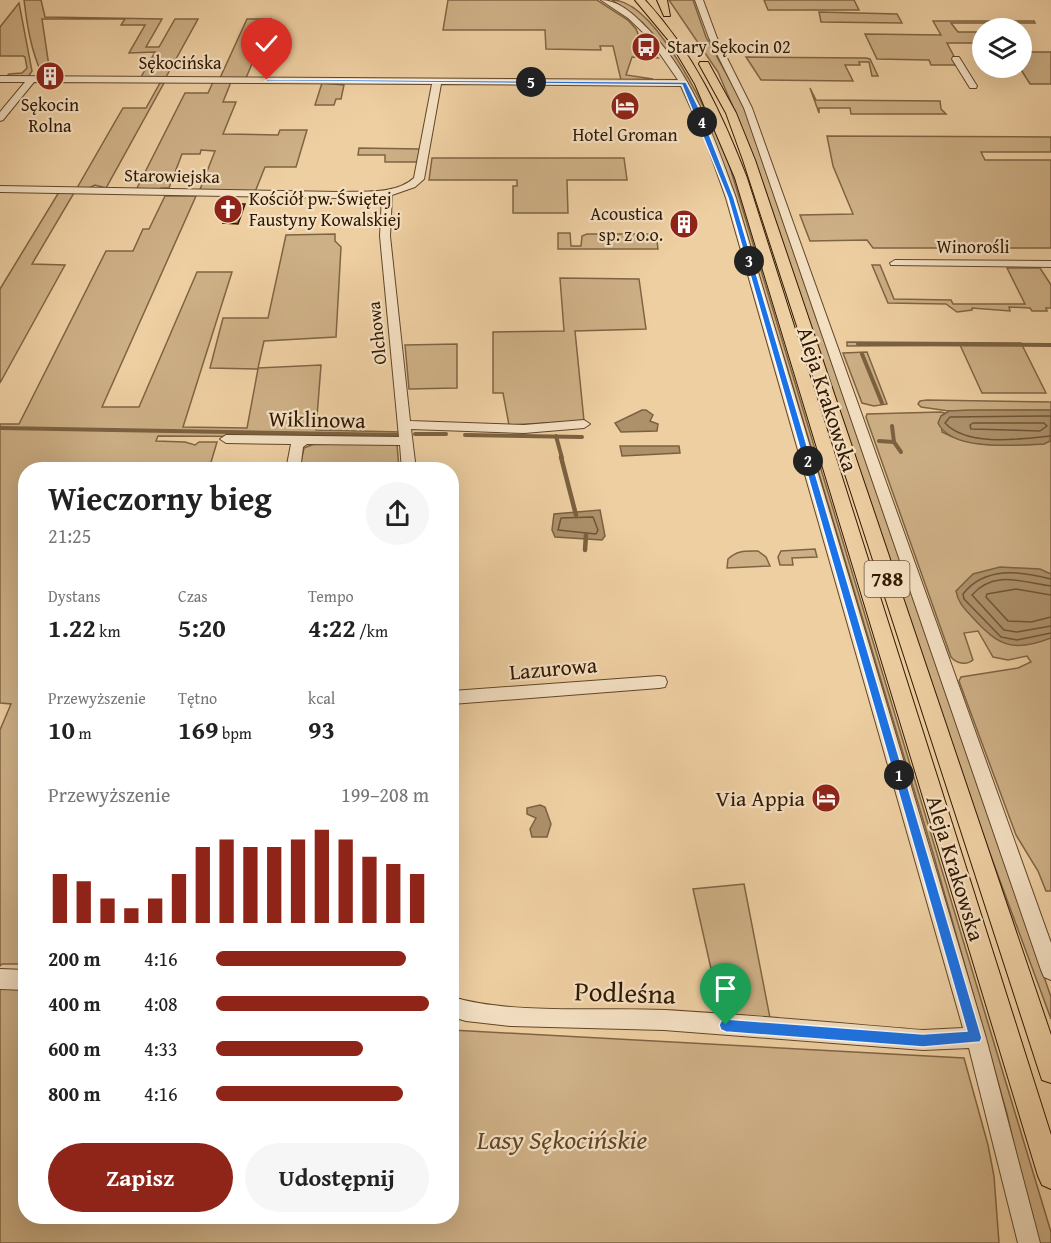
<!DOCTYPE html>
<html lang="pl">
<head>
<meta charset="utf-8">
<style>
	:root { --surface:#fff; --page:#f6f6f6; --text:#222; --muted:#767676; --accent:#8f2418 }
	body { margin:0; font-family:"Gentium Book Plus",serif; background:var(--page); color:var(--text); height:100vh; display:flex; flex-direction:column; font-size:22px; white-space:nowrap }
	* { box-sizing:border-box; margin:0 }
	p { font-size:20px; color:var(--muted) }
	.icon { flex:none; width:33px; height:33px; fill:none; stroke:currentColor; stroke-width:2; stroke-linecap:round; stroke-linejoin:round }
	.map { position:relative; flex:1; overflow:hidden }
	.sheet { position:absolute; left:18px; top:462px; width:441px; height:762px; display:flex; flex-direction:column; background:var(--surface); border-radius:24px; box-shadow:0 6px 24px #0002 }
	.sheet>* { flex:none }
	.buttons { position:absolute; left:972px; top:18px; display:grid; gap:12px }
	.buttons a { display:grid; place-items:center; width:60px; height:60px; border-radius:50%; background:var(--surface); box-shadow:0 6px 24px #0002; font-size:30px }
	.pin { position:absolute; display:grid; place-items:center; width:51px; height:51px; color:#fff; margin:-62px -26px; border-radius:50% 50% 50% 0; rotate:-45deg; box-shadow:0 0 6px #0007 }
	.pin .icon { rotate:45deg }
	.km { position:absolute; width:30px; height:30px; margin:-15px; border-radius:50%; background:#222; color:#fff; font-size:16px; line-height:30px; text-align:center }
	.round { display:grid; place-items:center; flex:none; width:63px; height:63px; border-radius:32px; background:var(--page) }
	.head { display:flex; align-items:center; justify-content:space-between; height:102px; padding:0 30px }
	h1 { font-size:33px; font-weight:600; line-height:45px }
	.figures { display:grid; grid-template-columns:repeat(3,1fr); gap:9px; height:102px; padding:6px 30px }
	.figures div { display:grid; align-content:center }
	.figures b { font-size:26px; font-weight:600 }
	.figures small { font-size:16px; font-weight:400 }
	.figures p { font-size:16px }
	.chart { height:168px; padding:12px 30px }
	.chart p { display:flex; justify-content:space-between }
	.chart svg { width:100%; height:108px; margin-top:6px; stroke:var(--accent); stroke-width:6 }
	.primary-button { display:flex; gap:12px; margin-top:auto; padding:12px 30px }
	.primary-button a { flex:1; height:69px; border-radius:36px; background:var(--accent); color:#fff; font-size:24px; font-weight:600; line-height:69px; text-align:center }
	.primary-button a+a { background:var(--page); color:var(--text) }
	ul { padding:0 30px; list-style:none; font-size:20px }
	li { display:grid; grid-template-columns:96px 72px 1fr; align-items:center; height:45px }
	li i { height:15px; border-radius:8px; background:var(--accent) }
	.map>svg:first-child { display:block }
</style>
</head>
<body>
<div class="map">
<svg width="1051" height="1243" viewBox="0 0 1051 1243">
	<rect width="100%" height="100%" fill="#eecfa2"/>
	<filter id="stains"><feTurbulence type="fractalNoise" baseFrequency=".00333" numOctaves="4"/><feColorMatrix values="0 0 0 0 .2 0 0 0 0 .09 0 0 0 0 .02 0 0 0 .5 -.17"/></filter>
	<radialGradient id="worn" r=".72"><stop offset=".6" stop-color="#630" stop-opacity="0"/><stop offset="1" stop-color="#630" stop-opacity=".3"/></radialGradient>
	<!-- green -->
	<g fill="#ceb086" stroke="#7f6443" stroke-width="1.5">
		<path d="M24 0H41L45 17 162 19 146 47H159L175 19H198L166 77H141L155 52 129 53 145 25H121L125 19H42L50 73 56 76 42 74C31 51 27 25 24 0Z"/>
		<polygon points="448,0 597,0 628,20 636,29 643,46 658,58 632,57 626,75 653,79 621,80 613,46 600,46 601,50 546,49 545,30 443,30"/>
		<path d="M612 0C658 0 714 125 729 164L1051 1232V1243H1036L1007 1114 933 853 787 367 716 144 685 79 678 68 643 23Z"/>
		<polygon points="669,0 693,0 706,37 743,104 1051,997 1051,1019 979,824 736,114 718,72"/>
		<polygon points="764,0 854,0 859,10 768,10"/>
		<polygon points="19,3 32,71 28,77 6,77 9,74 22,73 27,68 25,57 23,56 0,56 0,27"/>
		<polygon points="819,12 897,14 902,23 821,22"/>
		<polygon points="247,19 271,19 246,78 220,78"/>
		<polygon points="933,21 1034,21 1035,23 951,23 958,32 982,32 982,43 947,43 957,62 955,65 931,65 929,60 877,59 865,34 941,35"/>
		<polygon points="1022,52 1051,52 1051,84 1030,84 1020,68 1011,68 1022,68"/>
		<polygon points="746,57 866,58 870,59 878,76 872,76 869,62 859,62 860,65 845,65 853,81 761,80"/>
		<polygon points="213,82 231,82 223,102 236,102 223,134 278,135 280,130 307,130 296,167 265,167 255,192 199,192 215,151 201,150 200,154 182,154 169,188 161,188 159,191 136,190 185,93 208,93"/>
		<polygon points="160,83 164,83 106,188 95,185 89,188 77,188 123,108 146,108"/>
		<polygon points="322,83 344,85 341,99 336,99 334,105 315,105"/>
		<polygon points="810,88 816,100 940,101 941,109 946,114 851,114 850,108 819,108 819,113"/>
		<polygon points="827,136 1051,137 1051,152 981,152 985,160 1051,160 1051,248 873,248 867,240 810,241 800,215 853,214 833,166"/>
		<polygon points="359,148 420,149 417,162 385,162 385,155 358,155"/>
		<polygon points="432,158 624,158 627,180 567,180 568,213 513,213 513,186 517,186 517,180 429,180"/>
		<polygon points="59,192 74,193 32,264 65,265 0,383 0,289"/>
		<polygon points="165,196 196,196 102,407 139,407 197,272 232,272 183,427 247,428 258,369 210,368 223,318 268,318 286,235 335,234 335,241 341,247 336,337 264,341 258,368 321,365 316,430 401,432 401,437 158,436 156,441 185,442 195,445 199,442 217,442 209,469 26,470 25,968 24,964 2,964 0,966 0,730 11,704 0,703 0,424 19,424 106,251 133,251 143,229 149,229"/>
		<polygon points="558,233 570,233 571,246 581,246 582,236 587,234 656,234 658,249 558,249"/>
		<polygon points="872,265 880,265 894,299 951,300 953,304 1025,304 1007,268 1040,268 1051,285 1051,308 1046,308 1047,311 1032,311 1030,308 1009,307 1010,311 972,308 972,310 957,312 946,304 888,303"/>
		<polygon points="560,278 639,279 646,329 575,331 584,421 509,425 503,393 493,393 493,332 564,331"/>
		<polygon points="847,342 1021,343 1046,393 982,393 960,345 847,346"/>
		<polygon points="457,344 457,388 409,389 405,345"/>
		<polygon points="867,352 887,404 874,406 862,403 843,353"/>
		<polygon points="927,400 1051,402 1051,410 949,411 921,407 918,404 920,401"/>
		<path d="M941 412 945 413 941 416 942 432C973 449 1009 445 1043 444L1050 441 1051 438V891H1046L1038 871 1016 835 959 681 961 677 1018 668 1031 662 1027 656 1008 660 993 657 978 631 964 633 973 660C966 666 956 663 951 657L866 417 867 414Z"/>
		<polygon points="314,444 397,444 399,469 299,470 304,448"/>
		<polygon points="815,549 817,557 792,558 793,565 780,565 778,557 781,551"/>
		<path d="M758 551 766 557 770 566 727 568 728 559C737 550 746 551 758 551Z"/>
		<polygon points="744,884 770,1018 721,1013 693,889"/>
		<polygon points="0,987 25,989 26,1216 452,1216 452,1030 964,1058 988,1145 994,1176 999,1243 0,1243"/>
	</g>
	<!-- water -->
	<g fill="#ad916b" stroke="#7b6140" stroke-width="1.5">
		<polygon points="642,410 646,410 653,415 650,421 658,424 657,431 621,432 615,423"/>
		<path d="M969 410H1051L1050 441 1044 444C1017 445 951 452 938 423L941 416 949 411Z"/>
		<polygon points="620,446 679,446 680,453 622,456"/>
		<polygon points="600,510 605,536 602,540 555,537 552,530 554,514"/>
		<path d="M1000 567 1040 569 1051 574V638C1013 653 999 646 973 618 965 609 958 603 956 591L973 574Z"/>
		<polygon points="540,805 545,807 551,824 547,837 532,837 530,829 536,818 527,814 527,808"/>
	</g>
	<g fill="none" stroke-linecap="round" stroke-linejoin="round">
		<!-- shore -->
		<g stroke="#6e5436" stroke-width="1.5">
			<path d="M1051 416 950 417 945 423C967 447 1021 439 1051 436"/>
			<polygon points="973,423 1044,423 1047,426 1040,431 971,429 970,425"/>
			<polygon points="593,517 598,530 596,534 558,530 561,518"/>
			<path d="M1051 579C1020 571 985 566 963 594L964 599 1001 637 1017 640 1051 633"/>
			<path d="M1051 586C1024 583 995 569 972 595L1004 630 1017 632 1051 626"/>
			<polyline points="1051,595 1016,589 987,594 986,597 1008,621 1031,622 1051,617"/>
		</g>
		<!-- stream-far1 -->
		<g stroke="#7b6140" stroke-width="4">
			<polyline points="858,344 1051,345"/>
			<polyline points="862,354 882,403"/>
			<polyline points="892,426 894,442"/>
			<polyline points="0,428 397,435"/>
			<polyline points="415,434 446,434"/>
			<polyline points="465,435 582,437"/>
			<polyline points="556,436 562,458"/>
			<polyline points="879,441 894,442 901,452"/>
		</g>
		<!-- stream -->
		<g stroke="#7b6140" stroke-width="4.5">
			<polyline points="561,457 576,515"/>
			<polyline points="585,550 586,535"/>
		</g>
	</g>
	<!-- building -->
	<polygon fill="#937754" stroke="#301800" stroke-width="1.5" points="231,204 245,204 238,224 223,223"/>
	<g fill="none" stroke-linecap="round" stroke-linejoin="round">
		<!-- minor casing -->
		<g stroke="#604628" stroke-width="2">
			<g id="minor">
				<path d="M601 0C616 0 630 11 640 21 691 69 713 134 736 198L986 1038 1040 1243H1018L969 1048 923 1050 664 1030 511 1026 466 1021 452 1017V997C514 1015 599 1007 665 1010 751 1015 837 1023 923 1030L963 1028 726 198 706 142 681 86 441 84 424 179 415 187 392 195 390 236 410 421 524 425 584 420 590 424 584 428 524 433 411 429 416 470H402L400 445 307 444 303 447 300 470H286L291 444 226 443 220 439 226 435 399 437 380 236 382 196 339 198 0 192V186L339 192C363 191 395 195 414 178L432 84 34 82 3 120 0 121V112L25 82H0V76L678 80 649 38 628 18Z"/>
				<polygon points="695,0 703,0 717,38 752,108 1051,943 1051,980 1044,977 1041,970 744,108 709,38"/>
				<polygon points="953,57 959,57 977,86 976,88 970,88 952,59"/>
				<polygon points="895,260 1051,261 1051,267 891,265 890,263"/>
				<polygon points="659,676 665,677 667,682 665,687 659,688 452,704 452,691"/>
				<polygon points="0,969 26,970 26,990 0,989"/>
			</g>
		</g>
		<!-- major casing -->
		<g stroke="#301800" stroke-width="2">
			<g id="major">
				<path d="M635 0H645C693 52 722 113 747 178L1051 1135V1189L1042 1185 1038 1176 735 178 695 84 670 42Z"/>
				<polygon points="657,0 667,0 670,16 664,16"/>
				<polygon points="700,62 708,62 736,113 755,160 1051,1035 1051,1083 1042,1080 1039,1071 743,160 726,113 699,64"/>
			</g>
		</g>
		<!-- minor -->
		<use href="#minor" fill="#f4e0c3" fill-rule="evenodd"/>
		<!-- major -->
		<use href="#major" fill="#eecfa2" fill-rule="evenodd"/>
	</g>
	<!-- route -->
	<polygon fill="#1a73e8" stroke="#fff" stroke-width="1.5" points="267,79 686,82 699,108 734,198 982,1038 980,1042 923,1047 726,1032 721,1030 719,1025 721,1021 726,1019 923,1034 967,1031 728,198 682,85 265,81"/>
	<!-- icons -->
	<defs>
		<g id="bus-disc" transform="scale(1.5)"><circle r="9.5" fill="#8f2418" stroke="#f4e0c3"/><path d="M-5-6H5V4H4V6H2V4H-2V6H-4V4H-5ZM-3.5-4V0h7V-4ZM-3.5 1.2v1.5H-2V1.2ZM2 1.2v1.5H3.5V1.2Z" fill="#fff"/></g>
		<g id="building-disc" transform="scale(1.5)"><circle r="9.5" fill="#8f2418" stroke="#f4e0c3"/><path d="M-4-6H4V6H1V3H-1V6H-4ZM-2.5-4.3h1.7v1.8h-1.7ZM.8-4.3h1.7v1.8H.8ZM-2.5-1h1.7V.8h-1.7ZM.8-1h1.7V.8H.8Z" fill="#fff"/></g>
		<g id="hotel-disc" transform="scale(1.5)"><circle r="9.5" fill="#8f2418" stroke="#f4e0c3"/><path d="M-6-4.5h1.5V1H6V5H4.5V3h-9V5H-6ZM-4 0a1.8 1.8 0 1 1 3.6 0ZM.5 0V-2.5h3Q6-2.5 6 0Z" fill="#fff"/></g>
		<g id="church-disc" transform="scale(1.5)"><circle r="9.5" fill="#8f2418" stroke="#f4e0c3"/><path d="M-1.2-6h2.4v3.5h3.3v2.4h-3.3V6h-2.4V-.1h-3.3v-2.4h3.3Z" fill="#fff"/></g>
	</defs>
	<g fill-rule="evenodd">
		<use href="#bus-disc" x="646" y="47"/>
		<use href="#building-disc" x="50" y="76"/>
		<use href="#hotel-disc" x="625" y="106"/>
		<use href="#church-disc" x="228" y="209"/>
		<use href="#building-disc" x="684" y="224"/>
		<use href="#hotel-disc" x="826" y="798"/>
	</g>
	<g text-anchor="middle" stroke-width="4.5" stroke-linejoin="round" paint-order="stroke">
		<!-- far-poi labels -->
		<g font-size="18" fill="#301800" stroke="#f4e0c3" text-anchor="start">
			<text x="667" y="53">Stary Sękocin 02</text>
			<text x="50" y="111" text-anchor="middle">Sękocin<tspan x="50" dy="21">Rolna</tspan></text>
			<text x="625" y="141" text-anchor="middle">Hotel Groman</text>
			<text x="249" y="205">Kościół pw. Świętej<tspan x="249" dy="21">Faustyny Kowalskiej</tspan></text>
			<text x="663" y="220" text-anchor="end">Acoustica<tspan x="663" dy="21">sp. z o.o.</tspan></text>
		</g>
		<!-- far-street labels -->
		<g font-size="18" fill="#301800" stroke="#f4e0c3">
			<text x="180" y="69">Sękocińska</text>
			<text transform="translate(172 176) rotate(1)" y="6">Starowiejska</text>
			<text x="973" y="253">Winorośli</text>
			<text transform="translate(377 333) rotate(-96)" y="6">Olchowa</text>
		</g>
		<!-- shield labels -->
		<rect fill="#f4e0c3" stroke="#6b543a" stroke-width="1.5" x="864.5" y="561" width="45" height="36" rx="4.5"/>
		<g font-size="21" font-weight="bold" fill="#301800">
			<text x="887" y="586">788</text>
		</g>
		<!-- street labels -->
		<g font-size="22" fill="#301800" stroke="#f4e0c3">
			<text transform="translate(828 399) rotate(72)" y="8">Aleja Krakowska</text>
			<text transform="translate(317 419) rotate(1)" y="8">Wiklinowa</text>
			<text transform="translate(553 668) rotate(-5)" y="8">Lazurowa</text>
			<text transform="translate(956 868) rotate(73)" y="8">Aleja Krakowska</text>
		</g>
		<!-- poi labels -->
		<g font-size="22" fill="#301800" stroke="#f4e0c3" text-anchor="end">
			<text x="805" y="806">Via Appia</text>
		</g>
		<!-- near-street labels -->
		<g font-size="27" fill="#301800" stroke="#f4e0c3">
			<text transform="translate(625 993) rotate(2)" y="9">Podleśna</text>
		</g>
		<!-- near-park labels -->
		<g font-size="27" font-style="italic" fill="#5f4628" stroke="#f4e0c3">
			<text x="562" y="1149">Lasy Sękocińskie</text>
		</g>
	</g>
	<rect width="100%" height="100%" filter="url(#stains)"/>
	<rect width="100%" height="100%" fill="url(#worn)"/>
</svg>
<div class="buttons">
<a><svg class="icon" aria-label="layers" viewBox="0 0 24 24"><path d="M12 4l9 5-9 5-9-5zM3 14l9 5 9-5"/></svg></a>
</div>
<div class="pin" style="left:726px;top:1025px;background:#1e9e55"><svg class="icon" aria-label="arrive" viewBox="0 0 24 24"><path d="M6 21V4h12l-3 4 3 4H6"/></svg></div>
<div class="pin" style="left:267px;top:80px;background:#d93025"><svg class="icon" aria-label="check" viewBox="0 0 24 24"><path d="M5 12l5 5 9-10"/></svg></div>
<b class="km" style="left:899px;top:775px">1</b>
<b class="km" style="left:808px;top:461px">2</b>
<b class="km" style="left:749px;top:261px">3</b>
<b class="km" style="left:702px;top:122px">4</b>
<b class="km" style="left:531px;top:82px">5</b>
<section class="sheet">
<div class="head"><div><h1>Wieczorny bieg</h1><p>21:25</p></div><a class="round"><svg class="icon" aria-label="share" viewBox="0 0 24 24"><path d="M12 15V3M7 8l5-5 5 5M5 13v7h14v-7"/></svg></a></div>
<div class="figures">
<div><p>Dystans</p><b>1.22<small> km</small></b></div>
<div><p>Czas</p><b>5:20</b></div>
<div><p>Tempo</p><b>4:22<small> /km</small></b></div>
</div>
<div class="figures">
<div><p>Przewyższenie</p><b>10<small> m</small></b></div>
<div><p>Tętno</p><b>169<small> bpm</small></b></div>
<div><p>kcal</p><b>93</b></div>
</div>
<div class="chart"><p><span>Przewyższenie</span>199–208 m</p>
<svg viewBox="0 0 160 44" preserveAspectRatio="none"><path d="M5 44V24M15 44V27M25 44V34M35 44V38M45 44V34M55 44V24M65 44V13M75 44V10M85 44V13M95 44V13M105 44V10M115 44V6M125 44V10M135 44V17M145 44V20M155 44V24"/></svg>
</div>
<ul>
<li><b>200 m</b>4:16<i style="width:89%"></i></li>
<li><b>400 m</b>4:08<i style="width:100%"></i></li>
<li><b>600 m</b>4:33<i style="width:69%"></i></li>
<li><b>800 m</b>4:16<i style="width:88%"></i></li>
</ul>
<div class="primary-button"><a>Zapisz</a><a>Udostępnij</a></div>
</section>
</div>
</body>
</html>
